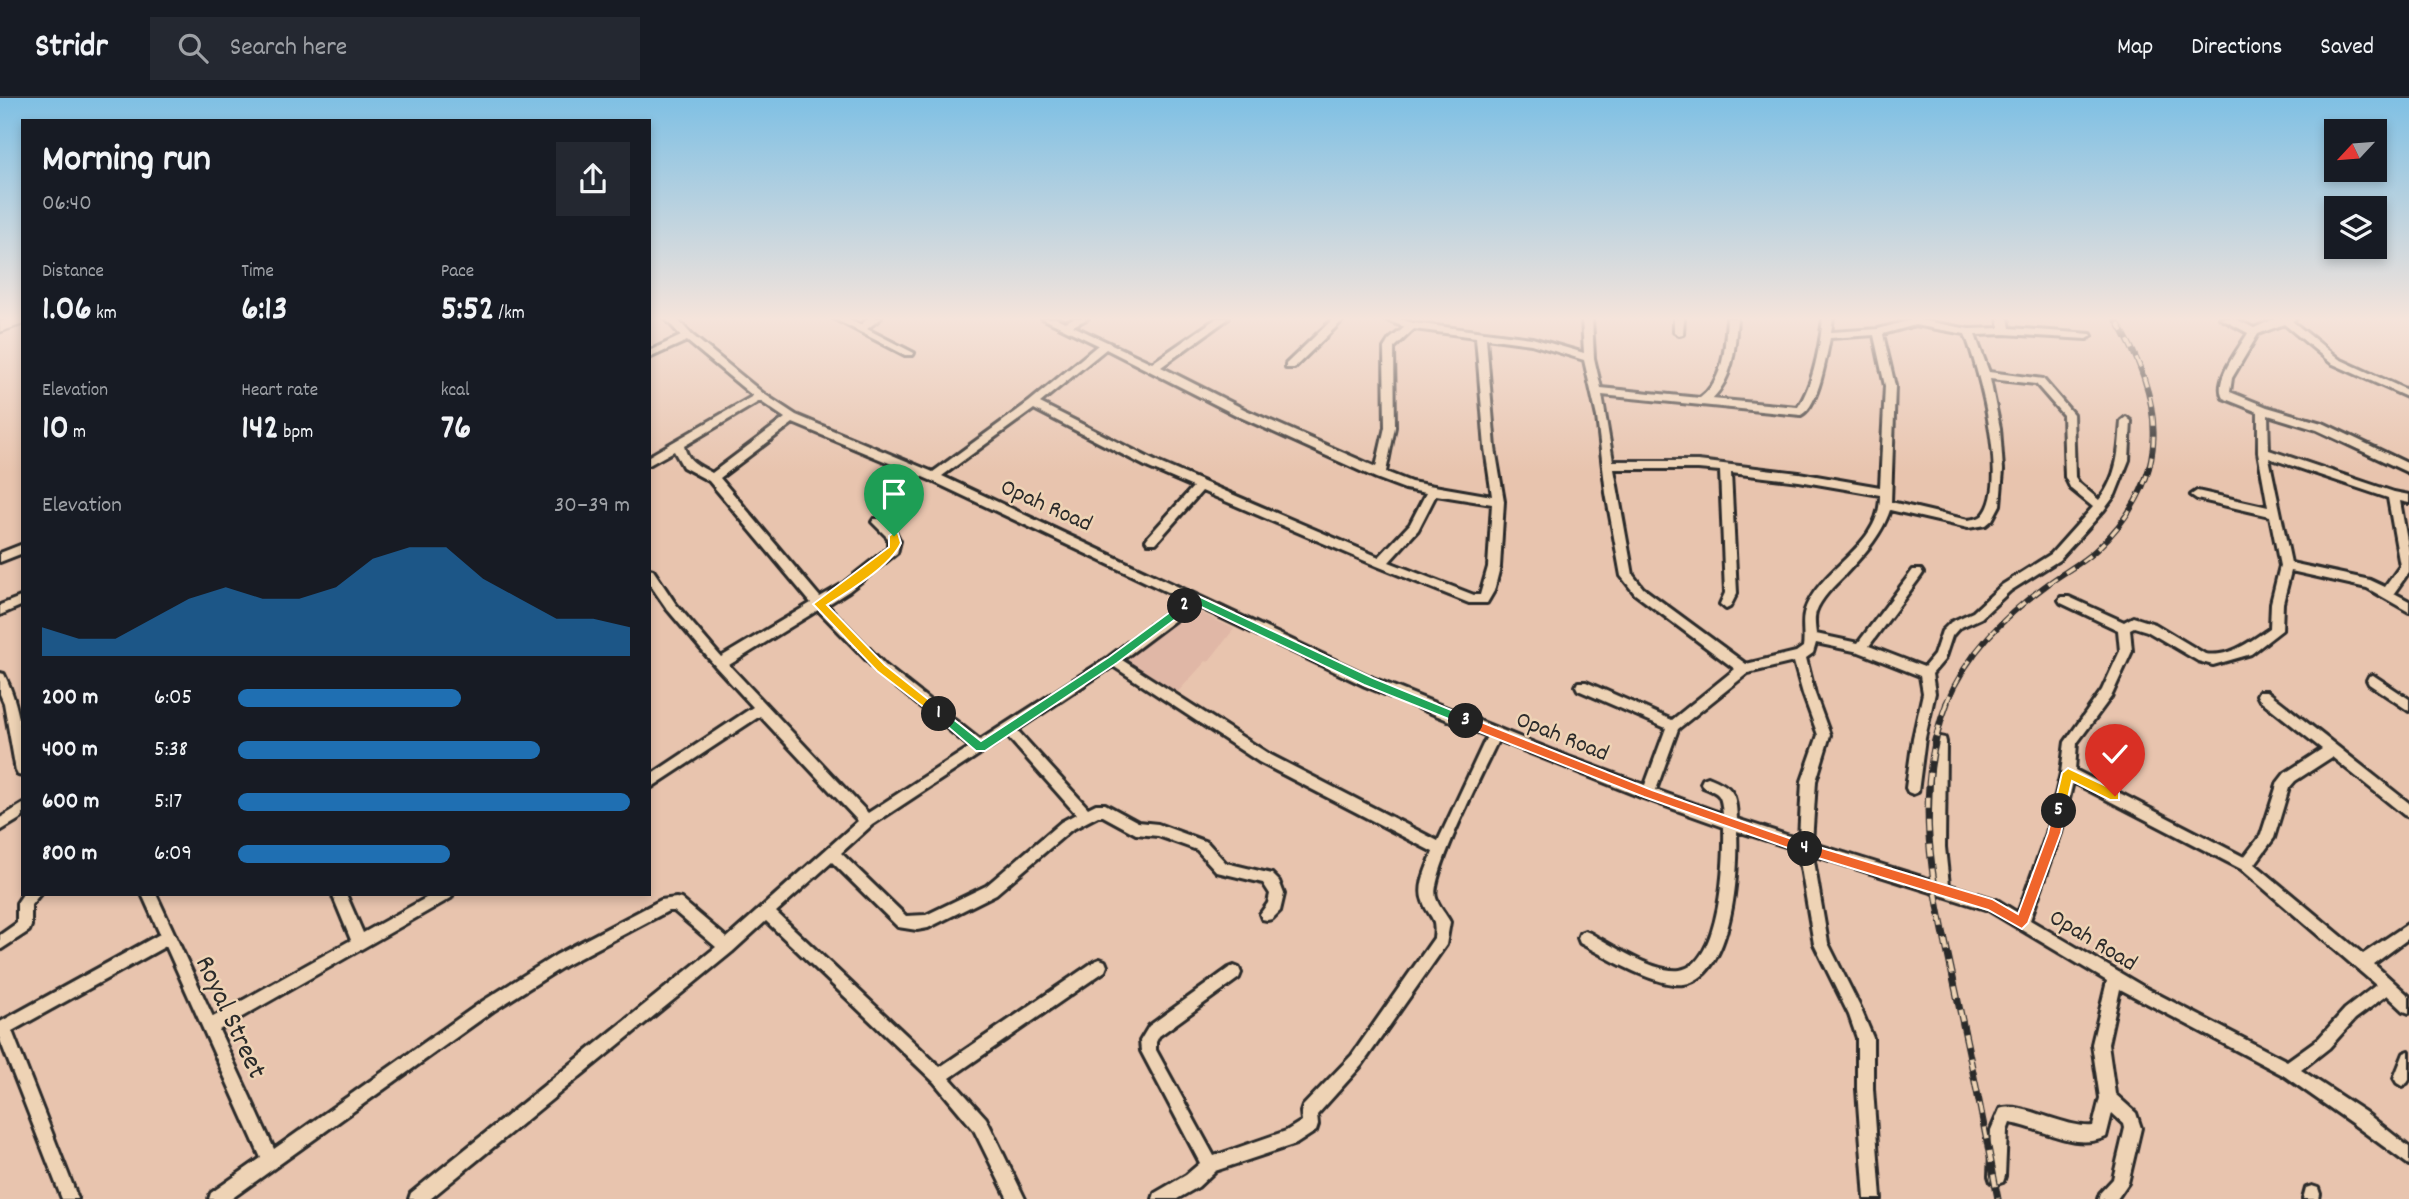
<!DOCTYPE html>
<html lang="en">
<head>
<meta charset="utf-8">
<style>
	:root { --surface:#171b24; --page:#242831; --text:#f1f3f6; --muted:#9ea1a6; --line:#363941; --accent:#1f6fb2 }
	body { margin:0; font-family:Dekko,sans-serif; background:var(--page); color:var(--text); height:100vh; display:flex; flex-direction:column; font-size:26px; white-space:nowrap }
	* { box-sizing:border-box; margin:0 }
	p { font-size:23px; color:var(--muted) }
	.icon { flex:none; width:38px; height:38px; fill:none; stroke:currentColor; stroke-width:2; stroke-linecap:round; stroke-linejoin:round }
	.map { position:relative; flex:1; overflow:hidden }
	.drawer { position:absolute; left:21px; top:21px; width:630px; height:777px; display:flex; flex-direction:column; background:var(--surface); border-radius:0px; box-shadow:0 4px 10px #0003 }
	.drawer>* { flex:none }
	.needle { width:46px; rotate:244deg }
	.controls { position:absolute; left:2324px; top:21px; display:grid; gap:14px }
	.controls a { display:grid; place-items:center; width:63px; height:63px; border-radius:0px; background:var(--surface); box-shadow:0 4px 10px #0003; font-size:35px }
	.pin { position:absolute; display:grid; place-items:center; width:60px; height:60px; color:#fff; margin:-72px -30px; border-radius:50% 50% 50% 0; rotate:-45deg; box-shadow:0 0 7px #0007 }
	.pin .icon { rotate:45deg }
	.km { position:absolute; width:35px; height:35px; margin:-18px; border-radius:50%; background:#222; color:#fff; font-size:19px; line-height:35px; text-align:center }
	.round { display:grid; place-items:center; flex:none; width:74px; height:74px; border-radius:0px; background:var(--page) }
	.overview { display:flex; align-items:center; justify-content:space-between; height:119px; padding:0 21px }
	h1 { font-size:38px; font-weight:800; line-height:52px }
	.stats { display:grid; grid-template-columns:repeat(3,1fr); gap:10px; height:119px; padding:7px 21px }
	.stats div { display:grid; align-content:center }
	.stats b { font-size:35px; font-weight:800 }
	.stats small { font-size:19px; font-weight:400 }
	.stats p { font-size:19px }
	.chart { height:196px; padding:14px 21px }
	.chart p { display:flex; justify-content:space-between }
	.chart svg { width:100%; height:126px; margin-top:7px; fill:var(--accent); opacity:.7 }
	ul { padding:0 21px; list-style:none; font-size:23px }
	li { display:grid; grid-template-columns:112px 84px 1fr; align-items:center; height:52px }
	li i { height:18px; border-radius:9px; background:var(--accent) }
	header { display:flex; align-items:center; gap:42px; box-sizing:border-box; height:98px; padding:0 35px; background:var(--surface); border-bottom:2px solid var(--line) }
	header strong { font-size:33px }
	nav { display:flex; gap:38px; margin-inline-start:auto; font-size:24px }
	.search { width:490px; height:63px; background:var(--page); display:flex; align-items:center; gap:18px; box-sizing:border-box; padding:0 24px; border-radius:0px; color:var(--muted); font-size:26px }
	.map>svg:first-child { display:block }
</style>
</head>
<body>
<header>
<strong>Stridr</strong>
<div class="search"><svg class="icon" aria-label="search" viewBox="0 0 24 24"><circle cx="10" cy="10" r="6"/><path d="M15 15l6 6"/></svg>Search here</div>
<nav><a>Map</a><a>Directions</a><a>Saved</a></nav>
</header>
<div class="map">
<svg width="2409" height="1101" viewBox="0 0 2409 1101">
	<rect width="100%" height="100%" fill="#e8c4ae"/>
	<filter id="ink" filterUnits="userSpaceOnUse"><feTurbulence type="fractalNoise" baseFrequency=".0143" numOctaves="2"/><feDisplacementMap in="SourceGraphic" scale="14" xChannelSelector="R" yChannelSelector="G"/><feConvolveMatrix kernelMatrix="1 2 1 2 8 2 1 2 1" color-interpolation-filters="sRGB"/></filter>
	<g filter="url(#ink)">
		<!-- built -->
		<polygon fill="#e0b7a6" points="1191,510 1234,531 1208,564 1206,563 1176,596 1121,560"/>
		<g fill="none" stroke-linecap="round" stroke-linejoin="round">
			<!-- minor casing -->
			<g stroke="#2b2b2b" stroke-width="6">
				<g id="minor">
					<path d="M665 220H676L692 237 764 296 796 317 933 374 1029 304 1098 247 1042 220H1056L1065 224 1074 220H1088L1073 228 1152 265 1217 220H1229L1161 269 1246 312 1376 369 1385 329 1384 250 1389 242 1405 229 1381 220H1397L1413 225 1532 240 1584 255 1582 220H1592L1594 260 1601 290 1700 300C1725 281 1725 249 1727 220H1737C1735 249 1734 279 1712 301L1798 309C1814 285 1820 248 1823 220H1833L1831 234 1878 231 1915 221 1969 231 2000 230 1998 220H2008L2010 230 2091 236 2092 238 2087 241 2005 236 1975 237 1989 274 2043 281 2073 316 2075 379 2079 385 2099 402C2118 378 2119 352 2121 323L2126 319 2131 323 2129 362 2115 397 2104 412 2059 462 2010 493 1981 520 1959 530 1952 538 1944 562 1932 576 1935 595 1925 640 1918 694 1913 696 1908 694 1906 690 1913 640 1923 595 1920 578 1859 554 1816 545 1813 555 1806 560 1815 596 1830 637 1816 683 1812 745 1935 783 1931 749 1934 644 1935 640 1940 639 1945 640 1946 644 1945 749 1949 787 1997 802 2018 815 2047 735 2061 675 2065 644 2102 592 2120 553 2118 532 2061 505 2059 502 2061 499H2069L2124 524 2133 519 2155 526 2205 556C2230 560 2251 543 2270 530L2271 505 2280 468 2270 418 2197 401 2191 397 2197 393 2268 409 2258 354V314L2223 300C2213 282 2239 251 2248 235L2220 220H2233L2254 230 2277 220H2296L2292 223 2339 261 2409 293V300L2331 265 2284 226 2258 236 2232 280 2230 294 2267 309 2325 326 2409 366V375L2317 332 2268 317 2269 352 2394 394 2409 397V405L2400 403 2409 454V474L2394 495 2409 503V514L2367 490 2291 473 2283 505 2282 532 2251 556 2213 567 2198 563 2147 533 2134 529 2130 531 2132 553 2111 599 2077 645 2075 672 2244 759 2261 737 2278 684 2285 675 2322 651 2259 601 2257 597 2259 593H2267L2409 705V719L2404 717 2332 659 2295 683 2289 690 2274 740 2255 766 2363 856 2409 825V840L2374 866 2409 898V915L2404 913 2387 897 2355 921 2329 950 2301 972 2365 1014 2409 1049V1067L2353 1026 2283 977 2120 891 2108 946 2115 996 2136 1015 2141 1030 2128 1085 2117 1101H2098L2100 1095 2113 1081 2125 1030 2124 1026 2112 1015 2106 1039C2073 1053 2043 1030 2010 1025L2007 1033 2005 1078 2003 1084 1997 1086 1991 1084 1989 1078 1991 1032 2000 1011C2020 1003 2066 1031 2093 1028L2100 1000 2092 946 2107 883 1988 812 1813 757 1828 845 1860 909 1873 940V991L1881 1101H1865L1857 991V940L1849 917 1814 846 1798 752 1737 733C1739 772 1733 878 1684 886 1657 890 1604 858 1580 845L1578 840 1580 835 1585 833 1590 835C1613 848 1654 875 1680 872 1721 867 1725 759 1724 729L1643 700 1498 642C1486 668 1429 779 1436 800 1439 809 1446 816 1450 824L1446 847 1362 967 1317 1017 1318 1027 1316 1033 1296 1046 1215 1073 1198 1089 1177 1101H1153L1155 1095 1186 1077 1200 1065 1141 953 1140 943 1149 928 1229 870 1234 868 1239 870 1241 875 1239 880 1159 938 1156 944V952L1214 1058 1286 1033 1302 1023 1301 1014 1303 1008 1352 957 1434 840C1437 817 1429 821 1423 803 1417 788 1428 768 1433 754L1259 664 1113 568 1017 632 1088 710 1096 706H1105L1138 724 1158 726 1207 744 1226 765 1272 776 1279 783 1284 796 1280 813 1272 821 1267 822 1262 821 1260 816 1268 805 1270 796 1263 785 1217 774 1197 752 1158 738 1136 736 1103 718H1098L1071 732 996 796 928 830 917 832 898 829 832 764 776 814 940 969 1095 863 1100 861 1105 863 1107 868 1105 873 950 980 986 1020 1025 1101H1008L974 1032 934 984 766 823 732 854 430 1101H409L411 1095 716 849 674 813H668L566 867 493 913 231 1101H209L211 1095 261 1060 166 848 12 933 78 1101H62L0 942V924L160 836 142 796H156L213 919 351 842 332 796H346L363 835 433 796H453L451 800 219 932 274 1051 483 903 556 857 661 802 676 800 681 801 727 840 858 723 760 618 649 691V678L753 609 716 569 667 511 649 485V471L653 472 675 505 721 559 811 505 709 383 683 369 674 353 649 367V358L753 298 687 243 649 260V253L681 238ZM1915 227 1965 236C1979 271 2010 387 1983 417 1979 421 1973 421 1968 422L1891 404 1895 288 1883 236ZM1414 231 1476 239 1485 350 1492 398 1411 384 1386 374 1395 329 1394 250ZM1874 237 1885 288 1880 389 1799 375 1698 363H1613L1602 297 1801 317C1819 308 1826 259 1830 240ZM1486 240 1531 246 1584 262 1597 319 1606 395 1621 478 1635 496 1735 571 1672 622 1586 584H1578L1576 588 1578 592 1666 630 1645 687 1569 659 1373 580 942 378 1034 311 1149 370 1193 389 1148 439 1146 442 1148 445H1156L1202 393 1377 468 1469 505H1487L1494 493 1500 469 1504 403 1495 350ZM1106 251 1238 318 1376 380 1405 391 1426 395 1410 426 1379 459 1157 364 1040 305ZM1990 281 2036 286 2063 317 2065 379 2071 391 2093 409 2051 456 2002 487 1973 514 1951 524 1942 533 1934 557 1924 569 1869 548 1921 478 1923 475 1921 472H1913L1858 545 1816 536C1815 528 1814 520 1816 514 1821 500 1834 488 1843 479 1862 458 1881 439 1890 412L1968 430 1986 427 1992 422 2000 407 2003 372 2000 330ZM760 303 785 320 712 375C698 367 688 364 684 348ZM793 325 930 382 1184 502 1109 559 980 642 885 567 827 507 849 493 897 455 900 443 895 433 882 421H874L872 424 888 440V450L841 487 820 499 720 380ZM2269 360 2388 400 2400 468 2385 489 2370 482 2291 465ZM1614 371H1698L1720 373 1725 495 1720 506 1726 511 1730 509 1737 495 1731 375 1799 383 1880 397C1881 449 1821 468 1805 512 1801 524 1805 537 1803 549L1796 554 1746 566 1643 490 1633 477ZM1436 397 1492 406 1488 469 1480 497H1474L1389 464 1418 432ZM1195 507 1365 588 1487 638 1438 743 1269 656 1122 562ZM818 512 877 573 970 649 868 715 729 567ZM1794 564 1803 596 1818 637 1802 683 1799 741 1737 721C1736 694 1733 689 1708 679L1703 681 1701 685 1703 689C1721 696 1721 697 1723 716L1656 692 1678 631 1748 575ZM1007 638 1076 716 1061 724 986 788 926 817 906 818 841 755 872 727ZM2073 684 2241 771 2376 887 2345 911 2319 940 2287 963 2144 889 2030 822 2061 735Z"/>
					<polygon points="833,220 846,220 860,227 869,220 881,220 867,231 914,255 913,257 905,257"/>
					<polygon points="1334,220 1345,220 1294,270 1286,270 1286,266"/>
					<polygon points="1674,220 1684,220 1683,236 1679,237 1674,234"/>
					<polygon points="23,446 23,455 0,464 0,455"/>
					<polygon points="23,498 23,507 0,517 0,507"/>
					<path d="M0 575 4 576C21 610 23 642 23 678L18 677 16 673 4 605 0 596Z"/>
					<polygon points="2373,577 2409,601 2409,613 2369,586 2367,582 2369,578"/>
					<polygon points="23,706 23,719 0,733 0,720"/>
					<polygon points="23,796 40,796 31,807 31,828 29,833 0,852 0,837 17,825 17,805"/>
					<polygon points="2409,953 2409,982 2407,985 2402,988 2397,985 2394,980 2404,955"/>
					<polygon points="2312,1088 2318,1090 2320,1096 2319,1101 2303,1101 2306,1090"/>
				</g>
			</g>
			<!-- highway casing -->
			<g stroke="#2b2b2b" stroke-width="5">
				<polygon id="highway" points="11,220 23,220 23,226 0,234 0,224"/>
			</g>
			<!-- minor -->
			<use href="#minor" fill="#eed3b5" fill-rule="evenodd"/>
			<!-- highway -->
			<use href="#highway" fill="#eed3b5" fill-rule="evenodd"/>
			<!-- rail-far1 casing -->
			<g stroke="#2b2b2b" stroke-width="6">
				<path id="rail-far1" d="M1946 606C1967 555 2004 518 2048 486 2064 474 2082 465 2096 452 2173 380 2166 303 2115 220"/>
			</g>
			<!-- rail casing -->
			<g stroke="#2b2b2b" stroke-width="7">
				<path id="rail" d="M1947 605C1908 705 1938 807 1959 908 1973 972 1986 1037 1998 1101"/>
			</g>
			<!-- rail-far1 -->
			<use href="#rail-far1" stroke="#eed3b5" stroke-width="3.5" stroke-dasharray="10" stroke-linecap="butt"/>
			<!-- rail -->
			<use href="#rail" stroke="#eed3b5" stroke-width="4.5" stroke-dasharray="12" stroke-linecap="butt"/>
		</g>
	</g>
	<!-- sky -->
	<linearGradient id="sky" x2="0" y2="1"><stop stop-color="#7fc0e4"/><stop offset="0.59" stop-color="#f5e4db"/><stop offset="1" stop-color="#f5e4db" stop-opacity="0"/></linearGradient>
	<rect width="2409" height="374" fill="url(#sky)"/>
	<!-- split-1 -->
	<path fill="#f5b400" stroke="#fff" stroke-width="2" d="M894 434 898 435 901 445C891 468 848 494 827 507L885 567 943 613 945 616 939 621 877 573 813 506 889 449V438Z"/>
	<!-- split-2 -->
	<polygon fill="#22a559" stroke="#fff" stroke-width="2" points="1185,503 1189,505 1189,511 1117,565 985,653 976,653 933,616 935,613 943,613 981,643 1109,559"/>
	<!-- split-3 -->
	<polygon fill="#22a559" stroke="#fff" stroke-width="2" points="1194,496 1373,580 1471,620 1472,623 1466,628 1364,587 1195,506 1189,511 1181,511 1181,505"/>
	<!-- split-4 -->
	<polygon fill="#f0652b" stroke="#fff" stroke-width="2" points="1466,618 1652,692 1809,747 1811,751 1805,756 1644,699 1462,627 1462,620"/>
	<!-- split-5 -->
	<polygon fill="#f0652b" stroke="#fff" stroke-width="2" points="2059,708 2066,713 2061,735 2028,825 2022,831 1988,812 1805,756 1799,751 1805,745 1992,801 2018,816 2048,735 2053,713"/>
	<!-- split-6 -->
	<polygon fill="#f5b400" stroke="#fff" stroke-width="2" points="2068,670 2119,694 2119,702 2110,702 2072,683 2064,717 2055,717 2053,713 2062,675"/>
	<g text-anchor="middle" stroke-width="5" stroke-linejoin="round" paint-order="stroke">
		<!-- street labels -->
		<g font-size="24" fill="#2b2b2b" stroke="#eed3b5">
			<text transform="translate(1047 406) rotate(24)" y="8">Opah Road</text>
			<text transform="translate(1563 637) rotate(22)" y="8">Opah Road</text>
			<text transform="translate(2094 841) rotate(31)" y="8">Opah Road</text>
		</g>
		<!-- near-street labels -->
		<g font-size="28" fill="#2b2b2b" stroke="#eed3b5">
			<text transform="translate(233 918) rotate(65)" y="10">Royal Street</text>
		</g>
	</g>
</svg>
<div class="controls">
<a><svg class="needle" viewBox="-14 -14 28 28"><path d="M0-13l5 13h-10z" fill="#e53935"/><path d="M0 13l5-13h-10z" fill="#9ea1a6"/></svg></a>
<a><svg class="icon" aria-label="layers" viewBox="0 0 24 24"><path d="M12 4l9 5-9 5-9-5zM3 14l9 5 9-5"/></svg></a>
</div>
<div class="pin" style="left:894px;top:438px;background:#1e9e55"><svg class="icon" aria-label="arrive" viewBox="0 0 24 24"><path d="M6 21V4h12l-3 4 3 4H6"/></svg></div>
<div class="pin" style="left:2115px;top:698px;background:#d93025"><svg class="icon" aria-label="check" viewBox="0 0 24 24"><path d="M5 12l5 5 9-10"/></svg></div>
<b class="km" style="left:939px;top:616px">1</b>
<b class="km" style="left:1185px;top:508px">2</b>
<b class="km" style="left:1466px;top:623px">3</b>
<b class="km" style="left:1805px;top:751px">4</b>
<b class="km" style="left:2059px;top:713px">5</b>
<section class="drawer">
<div class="overview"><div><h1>Morning run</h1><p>06:40</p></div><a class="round"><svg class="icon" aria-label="share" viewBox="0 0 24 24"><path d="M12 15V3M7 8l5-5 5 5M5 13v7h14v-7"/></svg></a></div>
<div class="stats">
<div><p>Distance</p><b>1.06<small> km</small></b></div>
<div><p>Time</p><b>6:13</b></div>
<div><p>Pace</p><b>5:52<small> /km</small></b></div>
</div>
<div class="stats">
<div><p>Elevation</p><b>10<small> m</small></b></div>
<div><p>Heart rate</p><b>142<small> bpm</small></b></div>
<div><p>kcal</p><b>76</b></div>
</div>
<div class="chart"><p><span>Elevation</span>30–39 m</p>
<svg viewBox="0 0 160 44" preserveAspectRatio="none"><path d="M0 44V34L10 38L20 38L30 31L40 24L50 20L60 24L70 24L80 20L90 10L100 6L110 6L120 17L130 24L140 31L150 31L160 34V44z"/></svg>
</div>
<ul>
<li><b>200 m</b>6:05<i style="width:57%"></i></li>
<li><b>400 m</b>5:38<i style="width:77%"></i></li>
<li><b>600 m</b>5:17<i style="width:100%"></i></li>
<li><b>800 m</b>6:09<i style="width:54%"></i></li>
</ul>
</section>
</div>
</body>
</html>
